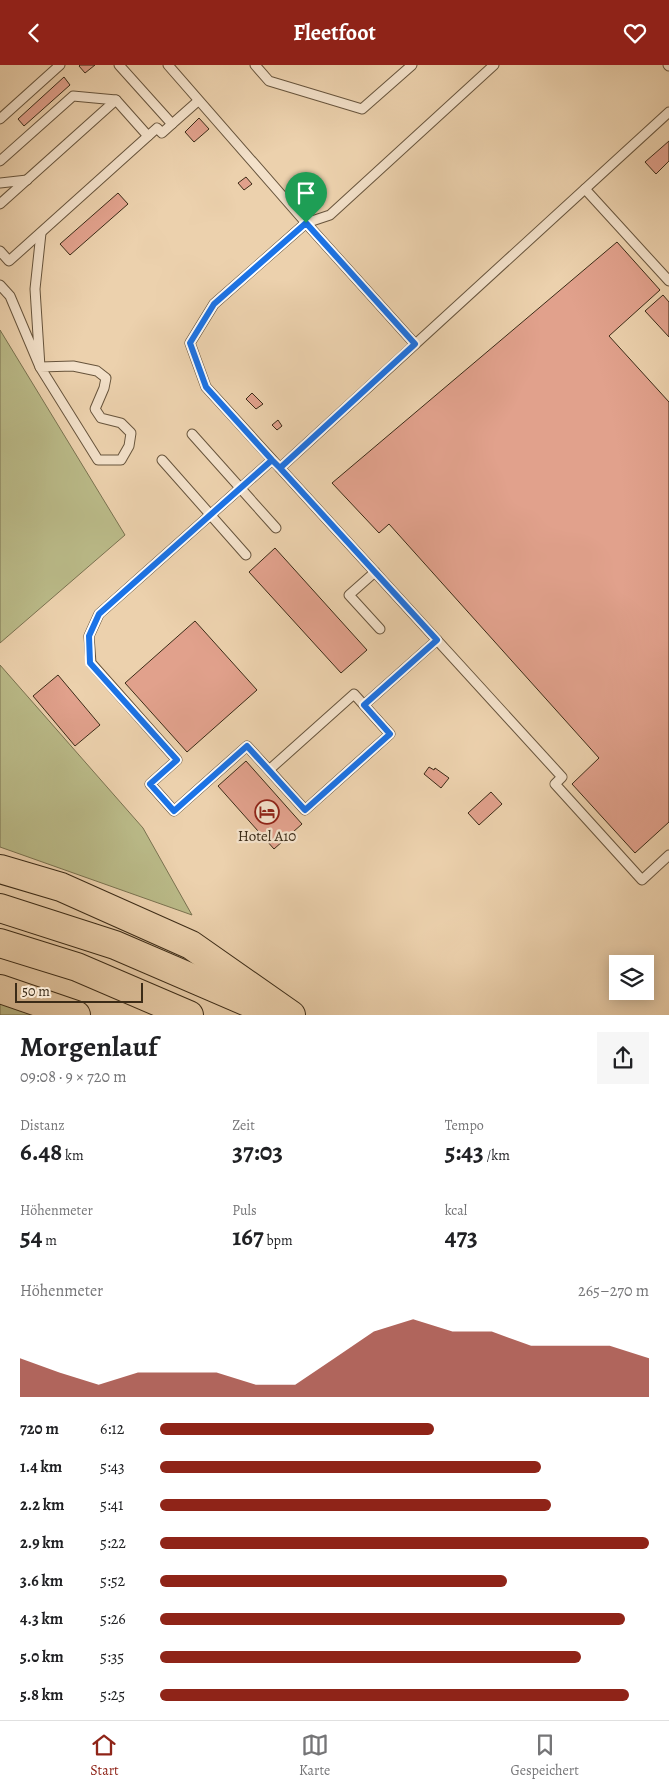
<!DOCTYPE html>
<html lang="de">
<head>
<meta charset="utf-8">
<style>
	:root { --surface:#fff; --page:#f6f6f6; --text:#202124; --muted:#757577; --line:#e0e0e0; --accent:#8f2418 }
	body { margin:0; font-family:Alegreya,serif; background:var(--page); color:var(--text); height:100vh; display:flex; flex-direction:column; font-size:19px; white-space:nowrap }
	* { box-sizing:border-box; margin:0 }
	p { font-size:16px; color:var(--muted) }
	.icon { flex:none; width:28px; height:28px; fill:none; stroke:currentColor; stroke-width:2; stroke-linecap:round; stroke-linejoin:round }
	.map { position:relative; height:950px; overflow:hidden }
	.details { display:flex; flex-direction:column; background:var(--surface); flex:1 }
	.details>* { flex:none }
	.fabs { position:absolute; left:609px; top:890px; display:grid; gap:10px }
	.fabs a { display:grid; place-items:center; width:45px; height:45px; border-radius:0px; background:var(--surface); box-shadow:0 2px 12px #0003; font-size:25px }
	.scale { position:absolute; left:15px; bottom:12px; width:128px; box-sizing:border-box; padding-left:5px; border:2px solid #3b2b17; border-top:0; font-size:14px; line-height:18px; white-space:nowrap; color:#3b2b17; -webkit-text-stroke:4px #f3e1ca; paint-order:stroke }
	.pin { position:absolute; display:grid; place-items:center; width:42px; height:42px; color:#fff; margin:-51px -21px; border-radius:50% 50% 50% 0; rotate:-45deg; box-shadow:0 0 5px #0007 }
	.pin .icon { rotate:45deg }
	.round { display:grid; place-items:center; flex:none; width:52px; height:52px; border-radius:0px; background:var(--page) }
	.summary { display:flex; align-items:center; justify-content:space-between; height:85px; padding:0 20px }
	h1 { font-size:28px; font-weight:600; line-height:38px }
	.figures { display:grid; grid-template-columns:repeat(3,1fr); gap:8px; height:85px; padding:5px 20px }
	.figures div { display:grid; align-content:center }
	.figures b { font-size:25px; font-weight:600 }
	.figures small { font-size:14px; font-weight:400 }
	.figures p { font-size:14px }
	.chart { height:140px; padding:10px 20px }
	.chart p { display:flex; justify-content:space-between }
	.chart svg { width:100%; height:90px; margin-top:5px; fill:var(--accent); opacity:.7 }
	ul { padding:0 20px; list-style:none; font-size:16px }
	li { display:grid; grid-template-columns:80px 60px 1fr; align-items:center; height:38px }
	li i { height:12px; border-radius:6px; background:var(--accent) }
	header { display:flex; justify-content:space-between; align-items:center; height:65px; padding:0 20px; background:var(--accent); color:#fff; font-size:22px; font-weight:600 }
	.menu { display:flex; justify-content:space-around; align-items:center; height:70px; border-top:1px solid var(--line); background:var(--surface); font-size:14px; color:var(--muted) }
	.menu a { display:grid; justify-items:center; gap:2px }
	.menu .active { color:var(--accent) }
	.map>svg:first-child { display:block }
</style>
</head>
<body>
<header><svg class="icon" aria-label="back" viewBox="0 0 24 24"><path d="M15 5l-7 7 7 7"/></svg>Fleetfoot<svg class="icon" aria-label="heart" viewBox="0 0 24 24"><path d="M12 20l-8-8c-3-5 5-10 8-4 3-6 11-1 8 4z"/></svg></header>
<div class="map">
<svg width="669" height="950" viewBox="0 0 669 950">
	<rect width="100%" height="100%" fill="#ecd1ad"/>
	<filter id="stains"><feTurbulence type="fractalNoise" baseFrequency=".004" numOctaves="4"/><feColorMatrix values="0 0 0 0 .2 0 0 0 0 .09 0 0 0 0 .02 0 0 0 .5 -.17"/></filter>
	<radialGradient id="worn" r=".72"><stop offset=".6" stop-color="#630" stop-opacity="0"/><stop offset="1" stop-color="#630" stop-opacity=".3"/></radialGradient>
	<!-- green -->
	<g fill="#baba88" stroke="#7a7250">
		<polygon points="0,265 125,470 0,578"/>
		<polygon points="0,600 143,763 192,850 0,782"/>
		<polygon points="0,938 43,950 0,950"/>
	</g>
	<!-- building -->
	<g fill="#e1a18c" stroke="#3b2b17">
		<polygon points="80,0 95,0 85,8 79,1"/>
		<polygon points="64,12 70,20 24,61 18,54"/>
		<polygon points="199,53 209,64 194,77 185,67"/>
		<polygon points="669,76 669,96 656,109 645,97"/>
		<polygon points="246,112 252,119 244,125 238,118"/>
		<polygon points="118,128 128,139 70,190 60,179"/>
		<polygon points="617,177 660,225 609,271 669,337 669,757 635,788 572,719 599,693 389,459 379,468 332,418"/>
		<polygon points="663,230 669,237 669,272 645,246"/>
		<polygon points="252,328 263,339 256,344 246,334"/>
		<polygon points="278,355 282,361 277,365 272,360"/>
		<polygon points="275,483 367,585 341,608 249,507"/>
		<polygon points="195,556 257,625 187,687 125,618"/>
		<polygon points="58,610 100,660 75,681 33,631"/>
		<polygon points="246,696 302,759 274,784 218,721"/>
		<polygon points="429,702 434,705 435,703 449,713 441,723 424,709"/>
		<polygon points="491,727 502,739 479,760 468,748"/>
	</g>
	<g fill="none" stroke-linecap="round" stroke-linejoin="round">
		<!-- service casing -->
		<g stroke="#67543c" stroke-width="11">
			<g id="service">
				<polyline points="168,0 306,158 330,150 494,0"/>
				<polyline points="255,0 269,16 362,44 412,0"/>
				<polyline points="668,0 669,1"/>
				<polyline points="0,54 60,0"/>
				<polyline points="172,59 198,36"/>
				<polyline points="0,96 73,31 116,35"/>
				<polyline points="0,118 27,115"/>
				<polyline points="585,124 669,216"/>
				<polyline points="0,139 116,35 148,71"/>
				<polyline points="0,186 9,196 157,63 162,68 172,59 119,0"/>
				<polyline points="0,220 10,231 40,302 35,224 41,168"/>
				<polyline points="415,279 306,158 214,239 190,278 206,322 562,712 555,719 642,815 669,790"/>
				<polygon points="73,301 97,306 106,313 104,323 95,344 101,353 121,358 131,368 129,381 121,395 98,395 40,302"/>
				<polyline points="192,369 276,463"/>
				<polyline points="162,395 246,490"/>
				<polyline points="280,403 669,47"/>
				<polyline points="375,507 349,530 380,564"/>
				<polyline points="364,640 437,575"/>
				<polyline points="269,705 305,745 390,669 354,629 269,705 247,681 174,746 150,719 177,695 91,598 89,571 99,549 272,395"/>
			</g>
		</g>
		<!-- motorway casing -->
		<g stroke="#3b2b17" stroke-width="30">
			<g id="motorway">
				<polyline points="0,804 61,822 191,880 291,950"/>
				<polyline points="0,843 115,880 259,942"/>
				<polyline points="0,878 77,902 189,950"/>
				<polyline points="0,924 76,950"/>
			</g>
		</g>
		<!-- service -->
		<use href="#service" stroke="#f3e1ca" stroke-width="9"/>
		<!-- motorway -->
		<use href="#motorway" stroke="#ecd1ad" stroke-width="28"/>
	</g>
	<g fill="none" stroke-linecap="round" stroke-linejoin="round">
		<!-- route casing -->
		<g stroke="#fff" stroke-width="10">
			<polyline id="route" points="306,158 214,239 190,278 206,322 272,395 280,403 437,575 364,640 390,669 305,745 247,681 174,746 150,719 177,695 90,598 89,571 99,549 272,395 280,403 415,279 306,158"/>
		</g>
		<!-- route -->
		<use href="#route" stroke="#1a73e8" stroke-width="6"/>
	</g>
	<!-- icons -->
	<defs>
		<g id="hotel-ring" transform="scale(1.25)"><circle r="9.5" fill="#f3e1ca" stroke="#8f2418" stroke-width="1.5"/><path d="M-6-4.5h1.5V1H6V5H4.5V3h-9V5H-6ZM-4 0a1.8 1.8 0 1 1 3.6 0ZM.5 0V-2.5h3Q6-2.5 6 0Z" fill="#8f2418"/></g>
	</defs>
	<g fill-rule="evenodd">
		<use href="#hotel-ring" x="267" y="747"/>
	</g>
	<g text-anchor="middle" stroke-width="4.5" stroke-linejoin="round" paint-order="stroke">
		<!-- poi labels -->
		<g font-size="15" fill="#3b2b17" stroke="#f3e1ca">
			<text x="267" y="776">Hotel A10</text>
		</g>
	</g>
	<rect width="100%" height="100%" filter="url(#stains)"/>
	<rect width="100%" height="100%" fill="url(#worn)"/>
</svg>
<div class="fabs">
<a><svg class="icon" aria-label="layers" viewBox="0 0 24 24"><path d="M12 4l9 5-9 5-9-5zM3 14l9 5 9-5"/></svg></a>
</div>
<div class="scale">50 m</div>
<div class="pin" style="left:306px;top:158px;background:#1e9e55"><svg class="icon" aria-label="arrive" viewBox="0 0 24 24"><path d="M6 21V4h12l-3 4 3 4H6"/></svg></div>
</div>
<section class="details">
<div class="summary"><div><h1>Morgenlauf</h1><p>09:08 · 9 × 720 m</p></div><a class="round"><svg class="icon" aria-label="share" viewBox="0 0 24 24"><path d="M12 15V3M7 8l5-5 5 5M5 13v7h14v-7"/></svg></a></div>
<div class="figures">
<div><p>Distanz</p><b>6.48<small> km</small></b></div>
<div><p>Zeit</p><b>37:03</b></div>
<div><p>Tempo</p><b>5:43<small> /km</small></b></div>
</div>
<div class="figures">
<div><p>Höhenmeter</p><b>54<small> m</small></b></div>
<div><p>Puls</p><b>167<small> bpm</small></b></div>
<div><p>kcal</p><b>473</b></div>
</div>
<div class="chart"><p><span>Höhenmeter</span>265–270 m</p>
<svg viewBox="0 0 160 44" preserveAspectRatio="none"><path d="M0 44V25L10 32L20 38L30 32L40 32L50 32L60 38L70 38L80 25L90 12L100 6L110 12L120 12L130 19L140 19L150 19L160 25V44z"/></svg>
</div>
<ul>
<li><b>720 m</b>6:12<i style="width:56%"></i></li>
<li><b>1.4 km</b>5:43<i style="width:78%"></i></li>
<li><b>2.2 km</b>5:41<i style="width:80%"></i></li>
<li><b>2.9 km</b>5:22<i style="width:100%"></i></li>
<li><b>3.6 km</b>5:52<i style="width:71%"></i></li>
<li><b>4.3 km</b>5:26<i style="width:95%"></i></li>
<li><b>5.0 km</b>5:35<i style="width:86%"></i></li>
<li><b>5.8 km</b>5:25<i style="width:96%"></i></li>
</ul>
</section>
<nav class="menu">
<a class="active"><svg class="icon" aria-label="home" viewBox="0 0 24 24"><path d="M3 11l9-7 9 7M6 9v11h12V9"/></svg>Start</a>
<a><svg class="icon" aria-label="map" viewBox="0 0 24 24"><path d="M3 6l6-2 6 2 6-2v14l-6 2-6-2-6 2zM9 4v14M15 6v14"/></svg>Karte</a>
<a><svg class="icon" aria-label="saved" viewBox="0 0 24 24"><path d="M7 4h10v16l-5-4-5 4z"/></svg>Gespeichert</a>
</nav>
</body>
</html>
